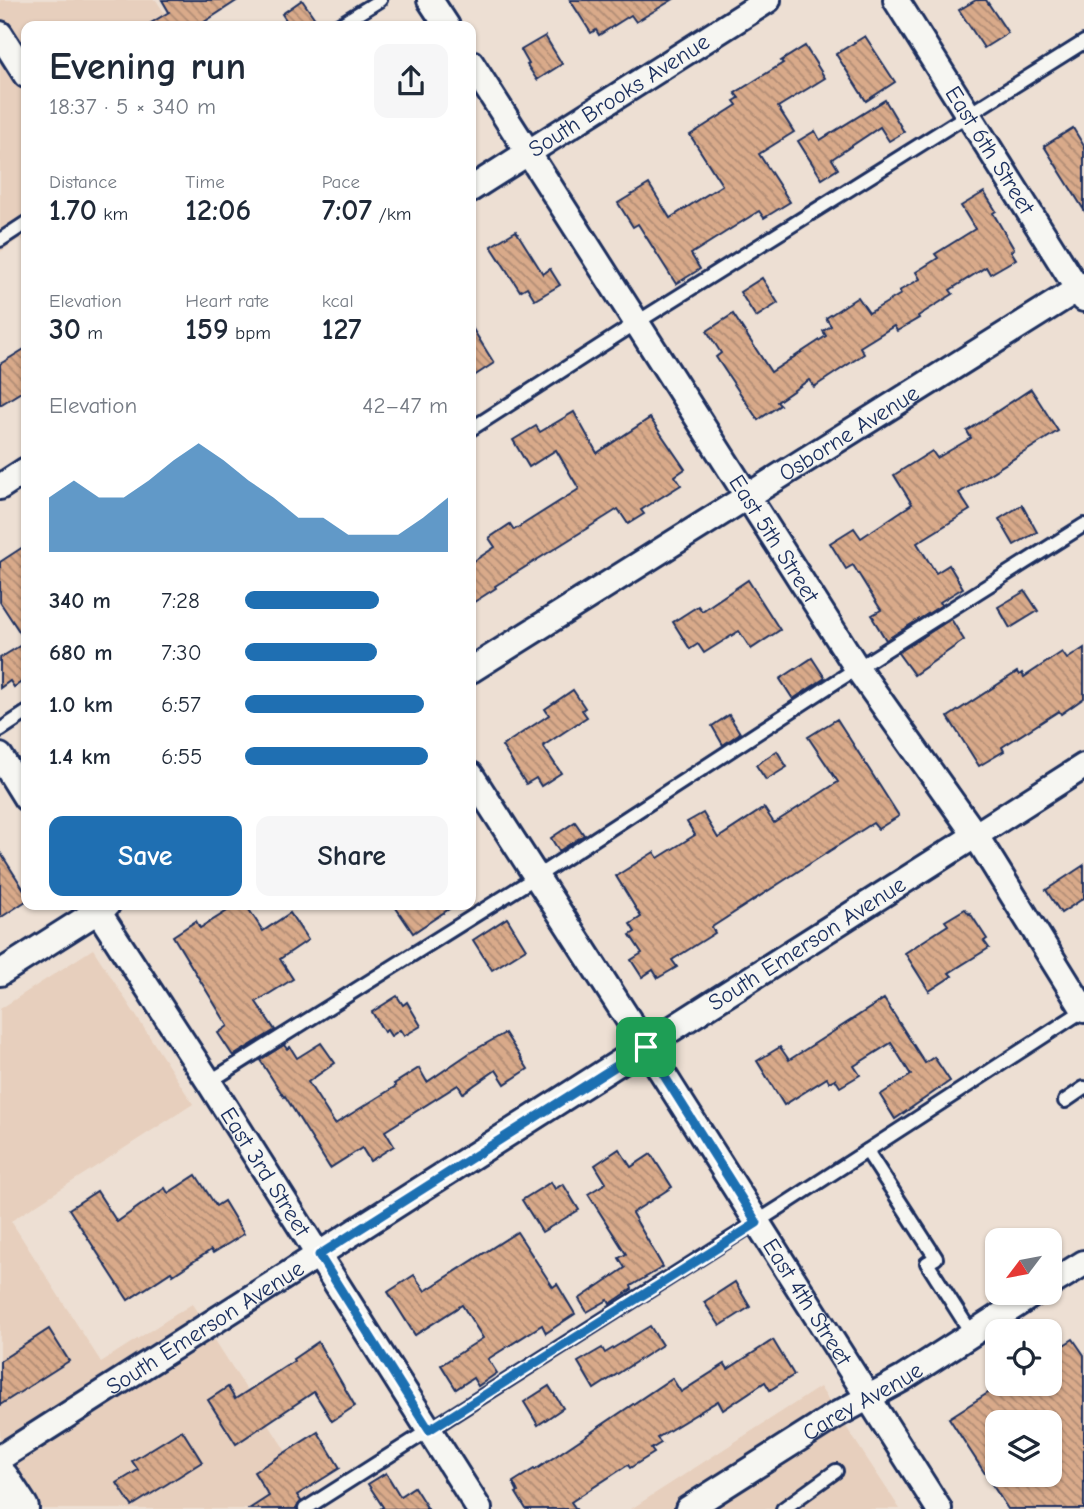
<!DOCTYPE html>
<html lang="en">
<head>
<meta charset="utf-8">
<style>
	:root { --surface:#fff; --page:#f6f6f7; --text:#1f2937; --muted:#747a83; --accent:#1f6fb2 }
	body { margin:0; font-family:"Comic Neue",sans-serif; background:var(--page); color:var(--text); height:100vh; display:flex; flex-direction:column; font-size:26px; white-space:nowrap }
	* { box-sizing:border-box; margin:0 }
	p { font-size:23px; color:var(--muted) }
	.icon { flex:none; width:38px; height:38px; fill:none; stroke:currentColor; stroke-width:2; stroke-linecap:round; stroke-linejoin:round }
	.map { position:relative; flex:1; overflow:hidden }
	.side { position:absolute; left:21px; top:21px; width:455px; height:889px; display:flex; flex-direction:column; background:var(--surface); border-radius:14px; box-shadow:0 2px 5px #0004 }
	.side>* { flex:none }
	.needle { width:46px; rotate:238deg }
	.buttons { position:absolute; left:985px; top:1228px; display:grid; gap:14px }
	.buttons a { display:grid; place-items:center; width:77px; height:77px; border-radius:14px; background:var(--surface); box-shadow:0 2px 5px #0004; font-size:35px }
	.pin { position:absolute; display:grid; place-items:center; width:60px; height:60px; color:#fff; margin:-30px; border-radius:14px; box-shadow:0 4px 10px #0006 }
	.round { display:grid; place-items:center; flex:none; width:74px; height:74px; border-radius:14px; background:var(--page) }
	.headline { display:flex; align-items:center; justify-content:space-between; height:119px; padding:0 28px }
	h1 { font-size:38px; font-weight:600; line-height:52px }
	.metrics { display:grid; grid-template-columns:repeat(3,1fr); gap:10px; height:119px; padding:7px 28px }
	.metrics div { display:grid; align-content:center }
	.metrics b { font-size:30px; font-weight:600 }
	.metrics small { font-size:19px; font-weight:400 }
	.metrics p { font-size:19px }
	.chart { height:196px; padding:14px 28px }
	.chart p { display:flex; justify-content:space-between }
	.chart svg { width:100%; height:126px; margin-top:7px; fill:var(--accent); opacity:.7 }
	.cta { display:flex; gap:14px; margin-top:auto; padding:14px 28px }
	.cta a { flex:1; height:80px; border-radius:14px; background:var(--accent); color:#fff; font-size:28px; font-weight:600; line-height:80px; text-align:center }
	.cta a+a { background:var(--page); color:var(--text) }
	ul { padding:0 28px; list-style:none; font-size:23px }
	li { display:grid; grid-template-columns:112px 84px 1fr; align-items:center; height:52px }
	li i { height:18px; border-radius:9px; background:var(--accent) }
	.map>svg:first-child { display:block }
</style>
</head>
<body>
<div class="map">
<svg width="1084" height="1509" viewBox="0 0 1084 1509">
	<defs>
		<pattern id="building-back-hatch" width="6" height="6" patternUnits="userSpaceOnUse" patternTransform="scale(1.75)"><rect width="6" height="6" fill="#d9aa8a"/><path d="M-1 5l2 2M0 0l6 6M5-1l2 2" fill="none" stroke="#af8b74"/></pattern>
	</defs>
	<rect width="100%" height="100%" fill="#eddfd3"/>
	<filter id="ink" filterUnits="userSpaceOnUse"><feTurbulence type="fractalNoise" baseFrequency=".0143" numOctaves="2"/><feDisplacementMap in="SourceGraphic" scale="14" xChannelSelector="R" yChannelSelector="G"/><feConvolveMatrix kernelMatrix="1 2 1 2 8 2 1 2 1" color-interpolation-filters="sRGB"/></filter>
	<g filter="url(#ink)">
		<!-- built -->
		<g fill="#e7cfbd">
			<polygon points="0,0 156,0 173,26 26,26 26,245 21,238 0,252"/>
			<polygon points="93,949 193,1104 11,1221 101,1362 192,1304 322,1508 320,1509 0,1509 0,1009"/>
			<polygon points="820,1387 900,1509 631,1509"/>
		</g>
		<!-- building -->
		<g fill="url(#building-back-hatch)" stroke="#1b2f5e" stroke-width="2" fill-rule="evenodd">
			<polygon points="162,0 238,0 198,26 146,26 169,12"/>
			<polygon points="302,0 320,26 290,26 282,14"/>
			<polygon points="570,0 672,0 636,22 631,15 599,35 596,30 591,33"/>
			<polygon points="976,0 986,0 1008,33 984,48 959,10"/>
			<polygon points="545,36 562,64 537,80 527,65 529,64 521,50"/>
			<polygon points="865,36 895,82 866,101 836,54"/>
			<polygon points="805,46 825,78 778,107 794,132 759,154 790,202 764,218 759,211 691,254 700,269 676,284 638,224 633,227 618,203 649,184 670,218 722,185 690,135 737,105 734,101 739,98 735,93 783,63 781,61"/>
			<polygon points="885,100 904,132 889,141 880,127 832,159 838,169 822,179 798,141 815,131 820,140"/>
			<polygon points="1073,128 1084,146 1084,210 1044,146"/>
			<polygon points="984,192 996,211 993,213 1014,249 1011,251 1016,259 990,274 986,267 950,290 953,294 918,316 919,318 897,331 894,326 860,347 864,354 814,387 809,380 777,402 780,405 758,420 716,357 721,353 707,331 733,314 771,372 826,336 823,331 831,326 826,318 858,297 869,313 901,294 899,291 920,279 916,272 938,258 935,254 975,229 961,206"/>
			<polygon points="516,231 543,274 550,269 560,285 535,300 527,287 520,291 491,246"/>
			<polygon points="762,278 778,303 756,317 740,292"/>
			<polygon points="471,326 494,363 471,378"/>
			<polygon points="26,348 26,389 0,405 0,364"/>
			<polygon points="1031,389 1058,431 959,493 970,510 917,543 936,573 949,565 963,588 940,602 942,605 886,640 873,619 874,618 872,615 881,610 853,565 846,569 830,543 854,528 861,538 912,504 894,475 932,451 937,458 971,438 967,431"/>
			<polygon points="574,412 597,453 650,418 685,469 675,476 681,485 641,510 644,514 628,524 618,509 495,586 496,588 471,604 471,563 495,547 489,538 510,524 514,530 579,489 556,450 529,467 513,440 536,426 540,432"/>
			<polygon points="1022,505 1037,532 1014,545 999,519"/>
			<polygon points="26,545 26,679 14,687 10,681 0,688 0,658 26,642 0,602 0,562"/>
			<polygon points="748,580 780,630 751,649 739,631 704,653 698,644 690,649 673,622 698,606 702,611"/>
			<polygon points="1025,591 1038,611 1010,628 998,607"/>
			<polygon points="951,619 964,640 914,675 898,653"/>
			<polygon points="1084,648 1084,698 1061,714 1059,711 1002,747 1004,751 979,766 948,717 1017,672 1019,675 1022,673 1024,677 1062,652 1067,659"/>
			<polygon points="812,658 825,678 793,699 780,679"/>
			<polygon points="573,690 585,708 582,710 587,717 543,746 561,773 541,786 536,778 526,784 502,746 549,715 545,709"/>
			<polygon points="729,715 740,733 723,745 712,726"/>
			<polygon points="837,719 899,816 878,829 873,823 712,927 715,933 672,960 677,967 658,978 653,970 642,977 631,960 642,953 630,935 635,932 630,924 641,917 616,876 654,852 658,858 695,835 687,822 703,813 718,838 764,808 774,823 838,782 808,737"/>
			<polygon points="777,751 787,767 766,780 756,765"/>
			<polygon points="575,822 584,835 559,851 551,838"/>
			<polygon points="0,852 26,893 26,901 0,918"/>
			<polygon points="1084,865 1084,898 1061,913 1046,890"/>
			<polygon points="237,905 246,905 263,931 290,913 308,940 280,959 293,979 256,1002 275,1030 233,1056 218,1033 228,1026 173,936 196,921 200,928"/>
			<polygon points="394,905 455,905 413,933"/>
			<polygon points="965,909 969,914 970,913 987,939 984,941 989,948 949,973 952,976 929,991 905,953 948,925 945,921"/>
			<polygon points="507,918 526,949 492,970 473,940"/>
			<polygon points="397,996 403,1005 407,1002 421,1026 404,1036 400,1030 391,1036 387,1030 384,1032 372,1012"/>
			<polygon points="884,999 925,1063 934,1057 950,1081 895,1119 880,1095 911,1075 891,1043 854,1066 860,1075 840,1087 835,1079 829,1082 827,1078 784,1105 757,1061 780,1047 789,1060"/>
			<polygon points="505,1033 528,1069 505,1084 496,1070 463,1093 458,1085 385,1131 394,1146 370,1161 362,1148 330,1168 285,1096 284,1097 260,1060 284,1045 287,1049 290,1047 297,1058 321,1043 335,1063 308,1082 335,1124 396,1086 394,1084 419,1068 427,1082 471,1052"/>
			<polygon points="619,1149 631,1167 651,1154 672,1187 632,1213 663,1267 631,1286 632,1289 610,1304 608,1300 587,1312 579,1299 625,1268 619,1258 626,1254 588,1194 606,1183 595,1165"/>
			<polygon points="196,1175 216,1206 224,1201 244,1234 213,1253 211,1250 173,1275 171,1272 128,1300 69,1209 97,1191 117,1222 165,1188 168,1193"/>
			<polygon points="551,1182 555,1189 563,1184 579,1210 542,1232 522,1200"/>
			<polygon points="517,1232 553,1287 557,1284 575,1314 546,1333 542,1325 488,1359 497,1373 478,1386 473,1378 456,1389 441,1365 483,1338 462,1305 415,1335 388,1292 414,1275 425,1291"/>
			<polygon points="735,1282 750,1307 720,1326 704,1302"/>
			<polygon points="650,1326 662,1345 594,1389 578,1362 602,1348 605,1353"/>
			<polygon points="49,1329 69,1361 0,1405 0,1361"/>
			<path d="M1073 1339 1084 1355V1509H1008L949 1418 1002 1384H1050V1354ZM998 1423H1050V1475H998Z"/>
			<polygon points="773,1340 794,1375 770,1390 765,1382 723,1410 718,1401 657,1438 661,1443 651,1449 654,1453 630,1468 628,1465 571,1502 576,1509 526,1509 516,1493 518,1492 513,1482 534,1469 535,1470 672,1378 681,1392 725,1364 728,1369"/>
			<polygon points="318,1342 355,1406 332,1421 314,1392 236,1444 208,1400 228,1387 235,1399 294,1361 293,1359"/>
			<polygon points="549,1386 563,1408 538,1425 524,1402"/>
			<polygon points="182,1430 202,1462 132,1506 117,1483 138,1470 132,1461"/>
			<polygon points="318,1432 340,1468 297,1495 301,1501 296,1509 249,1509 269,1496 254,1472"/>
			<polygon points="386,1473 400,1496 414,1487 428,1509 380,1509 383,1507 368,1484"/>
		</g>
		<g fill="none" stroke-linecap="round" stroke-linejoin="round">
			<!-- lane casing -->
			<g stroke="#1b2f5e" stroke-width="18">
				<g id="lane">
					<polyline points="338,26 380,0"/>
					<polyline points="0,240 26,223"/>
					<polyline points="471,429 636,323 1084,42"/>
					<polyline points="0,730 26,713"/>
					<polyline points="209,1082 536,877 837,681 1084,525"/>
					<polyline points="1065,1101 1084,1088"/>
					<polyline points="867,1151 936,1258 927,1263 972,1334"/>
					<polyline points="305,1509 782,1206 1084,1010"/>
					<polyline points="783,1509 836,1471"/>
				</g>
			</g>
			<!-- street casing -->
			<g stroke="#1b2f5e" stroke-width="30">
				<g id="street">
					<polyline points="430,0 447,26"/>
					<path id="s1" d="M896 0 1084 299"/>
					<polyline points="0,34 26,75"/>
					<path id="s2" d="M471 63 857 668 976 836 1084 1010"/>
					<path id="s3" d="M471 189 768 0"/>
					<polyline points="0,487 26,470"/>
					<path id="s4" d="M471 670 1084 285"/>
					<polyline points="0,756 26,798"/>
					<path id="s5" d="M471 775 646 1047 939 1509"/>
					<path id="s6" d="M94 905 209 1082 479 1509"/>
					<polyline points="0,973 107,905"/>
					<polyline points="1050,1284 1084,1263"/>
					<path id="s7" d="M0 1458 1084 766"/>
					<path id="s8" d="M688 1509 836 1415 902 1379 1035 1293"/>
				</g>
			</g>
			<!-- primary casing -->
			<g stroke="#1b2f5e" stroke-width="44">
				<polyline id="primary" points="0,1480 19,1509"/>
			</g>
			<!-- lane -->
			<use href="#lane" stroke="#f6f6f2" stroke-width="12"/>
			<!-- street -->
			<use href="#street" stroke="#f6f6f2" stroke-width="24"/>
			<!-- primary -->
			<use href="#primary" stroke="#f6f6f2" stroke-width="38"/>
		</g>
	</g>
	<g fill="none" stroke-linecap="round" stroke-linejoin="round" filter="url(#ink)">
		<!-- route casing -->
		<g stroke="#fff" stroke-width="14">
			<polygon id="route" points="646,1047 757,1223 429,1430 319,1255"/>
		</g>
		<!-- route -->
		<use href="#route" stroke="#1f6fb2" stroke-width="9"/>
	</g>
	<g text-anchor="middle" stroke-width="5" stroke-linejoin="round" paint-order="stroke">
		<!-- street labels -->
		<g font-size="23" fill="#1b2f5e" stroke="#f6f6f2">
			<text dy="8" stroke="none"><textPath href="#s3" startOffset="175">South Brooks Avenue</textPath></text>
			<text dy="8" stroke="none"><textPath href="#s1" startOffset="177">East 6th Street</textPath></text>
			<text dy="8" stroke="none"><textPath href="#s4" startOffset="446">Osborne Avenue</textPath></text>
			<text dy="8" stroke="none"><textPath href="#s2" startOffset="564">East 5th Street</textPath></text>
			<text dy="8" stroke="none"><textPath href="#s7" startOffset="957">South Emerson Avenue</textPath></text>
			<text dy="8" stroke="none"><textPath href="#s6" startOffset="317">East 3rd Street</textPath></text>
			<text dy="8" stroke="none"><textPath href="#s5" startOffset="625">East 4th Street</textPath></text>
			<text dy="8" stroke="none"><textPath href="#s7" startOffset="243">South Emerson Avenue</textPath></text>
			<text dy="8" stroke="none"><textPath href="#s8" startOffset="205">Carey Avenue</textPath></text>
		</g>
	</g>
</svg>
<div class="buttons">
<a><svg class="needle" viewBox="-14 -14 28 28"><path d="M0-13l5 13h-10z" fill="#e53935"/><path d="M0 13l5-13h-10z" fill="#747a83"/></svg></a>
<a><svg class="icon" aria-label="locate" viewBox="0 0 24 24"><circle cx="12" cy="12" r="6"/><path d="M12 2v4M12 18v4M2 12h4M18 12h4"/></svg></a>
<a><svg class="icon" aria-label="layers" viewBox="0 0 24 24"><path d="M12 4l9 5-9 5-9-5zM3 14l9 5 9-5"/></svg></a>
</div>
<div class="pin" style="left:646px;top:1047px;background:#1e9e55"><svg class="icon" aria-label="arrive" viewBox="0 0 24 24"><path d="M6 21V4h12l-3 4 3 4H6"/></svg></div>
<section class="side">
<div class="headline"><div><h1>Evening run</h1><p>18:37 · 5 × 340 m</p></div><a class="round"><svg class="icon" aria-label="share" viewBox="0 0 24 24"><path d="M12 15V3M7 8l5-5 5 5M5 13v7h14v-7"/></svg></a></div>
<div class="metrics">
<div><p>Distance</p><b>1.70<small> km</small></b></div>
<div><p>Time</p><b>12:06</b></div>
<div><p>Pace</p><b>7:07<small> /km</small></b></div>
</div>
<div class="metrics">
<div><p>Elevation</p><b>30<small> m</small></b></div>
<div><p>Heart rate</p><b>159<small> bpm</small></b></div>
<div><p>kcal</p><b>127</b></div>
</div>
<div class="chart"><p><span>Elevation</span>42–47 m</p>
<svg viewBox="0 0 160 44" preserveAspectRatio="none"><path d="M0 44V25L10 19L20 25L30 25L40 19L50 12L60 6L70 12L80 19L90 25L100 32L110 32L120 38L130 38L140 38L150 32L160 25V44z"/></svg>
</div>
<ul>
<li><b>340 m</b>7:28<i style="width:66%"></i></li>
<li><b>680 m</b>7:30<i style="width:65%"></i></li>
<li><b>1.0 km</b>6:57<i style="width:88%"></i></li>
<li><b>1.4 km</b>6:55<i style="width:90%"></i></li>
</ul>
<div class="cta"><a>Save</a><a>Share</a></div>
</section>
</div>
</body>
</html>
